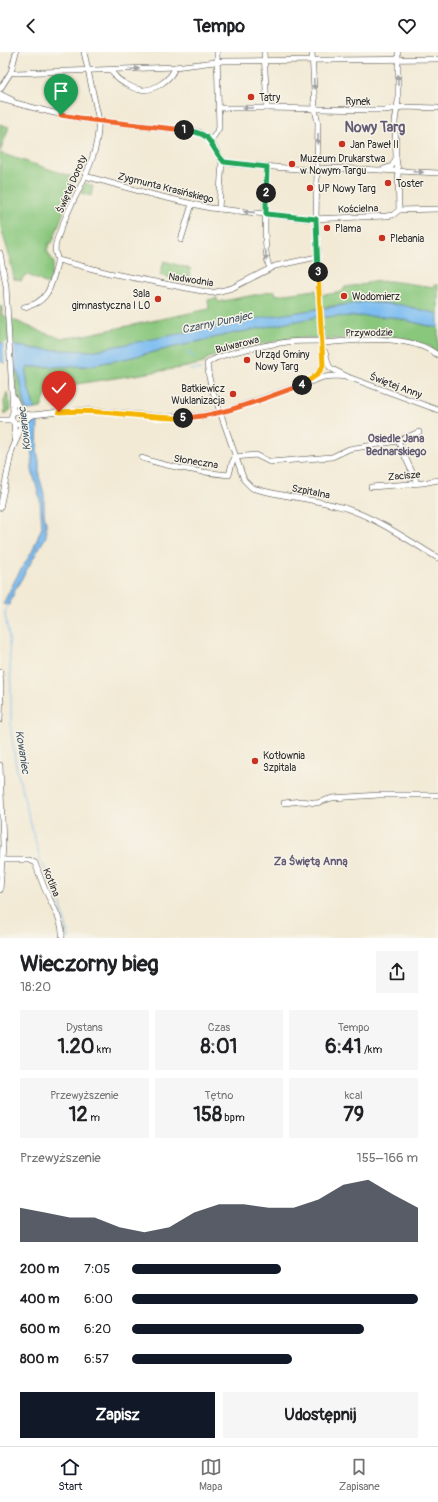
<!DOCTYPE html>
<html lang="pl">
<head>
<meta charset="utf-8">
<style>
	:root { --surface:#fff; --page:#f6f6f6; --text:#202124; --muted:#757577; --line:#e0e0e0; --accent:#111827 }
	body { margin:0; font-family:Pangolin,sans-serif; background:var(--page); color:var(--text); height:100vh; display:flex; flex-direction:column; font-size:15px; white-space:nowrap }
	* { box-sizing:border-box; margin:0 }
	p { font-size:13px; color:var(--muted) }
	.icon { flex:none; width:22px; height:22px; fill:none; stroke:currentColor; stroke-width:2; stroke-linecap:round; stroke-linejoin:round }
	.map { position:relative; height:886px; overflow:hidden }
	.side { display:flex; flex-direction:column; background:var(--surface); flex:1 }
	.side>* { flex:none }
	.pin { position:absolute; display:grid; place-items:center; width:34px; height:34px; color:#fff; margin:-41px -17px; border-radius:50% 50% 50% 0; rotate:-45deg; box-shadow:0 0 4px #0007 }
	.pin .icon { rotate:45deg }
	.km { position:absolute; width:20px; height:20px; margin:-10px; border-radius:50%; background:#222; color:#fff; font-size:11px; line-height:20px; text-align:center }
	.round { display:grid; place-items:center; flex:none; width:42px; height:42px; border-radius:0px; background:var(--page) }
	.head { display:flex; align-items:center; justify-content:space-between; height:68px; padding:0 20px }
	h1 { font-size:22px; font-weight:700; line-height:30px }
	.figures { display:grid; grid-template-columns:repeat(3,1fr); gap:6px; height:68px; padding:4px 20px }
	.figures div { display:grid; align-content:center; border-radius:0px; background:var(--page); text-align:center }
	.figures b { font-size:20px; font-weight:700 }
	.figures small { font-size:11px; font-weight:400 }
	.figures p { font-size:11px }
	.chart { height:112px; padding:8px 20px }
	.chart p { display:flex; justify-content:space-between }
	.chart svg { width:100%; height:72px; margin-top:4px; fill:var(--accent); opacity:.7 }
	.cta { display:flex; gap:8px; margin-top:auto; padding:8px 20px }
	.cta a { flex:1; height:46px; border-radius:0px; background:var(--accent); color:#fff; font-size:16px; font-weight:700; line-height:46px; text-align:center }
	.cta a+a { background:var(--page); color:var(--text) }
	ul { padding:0 20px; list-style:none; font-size:13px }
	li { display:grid; grid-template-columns:64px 48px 1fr; align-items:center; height:30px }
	li i { height:10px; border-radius:5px; background:var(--accent) }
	header { display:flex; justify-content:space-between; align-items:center; height:52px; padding:0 20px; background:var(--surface); font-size:18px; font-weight:700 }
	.menu { display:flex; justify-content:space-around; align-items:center; height:56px; border-top:1px solid var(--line); background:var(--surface); font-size:11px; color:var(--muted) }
	.menu a { display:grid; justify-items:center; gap:2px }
	.menu .on { color:var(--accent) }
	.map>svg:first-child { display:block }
</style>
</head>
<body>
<header><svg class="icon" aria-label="back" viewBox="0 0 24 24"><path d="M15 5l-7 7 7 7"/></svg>Tempo<svg class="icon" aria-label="heart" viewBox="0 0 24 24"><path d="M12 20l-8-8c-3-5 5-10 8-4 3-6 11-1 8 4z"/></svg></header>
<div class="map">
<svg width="438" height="886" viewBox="0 0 438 886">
	<rect width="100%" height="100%" fill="#f7f3e8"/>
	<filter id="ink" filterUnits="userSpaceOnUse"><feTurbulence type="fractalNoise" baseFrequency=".025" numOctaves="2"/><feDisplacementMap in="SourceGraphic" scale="8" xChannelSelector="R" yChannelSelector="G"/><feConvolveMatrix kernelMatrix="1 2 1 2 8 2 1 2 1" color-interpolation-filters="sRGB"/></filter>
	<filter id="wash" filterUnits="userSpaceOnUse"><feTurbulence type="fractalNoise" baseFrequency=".012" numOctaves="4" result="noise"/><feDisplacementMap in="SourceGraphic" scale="16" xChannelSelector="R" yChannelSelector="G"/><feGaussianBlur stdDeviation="0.9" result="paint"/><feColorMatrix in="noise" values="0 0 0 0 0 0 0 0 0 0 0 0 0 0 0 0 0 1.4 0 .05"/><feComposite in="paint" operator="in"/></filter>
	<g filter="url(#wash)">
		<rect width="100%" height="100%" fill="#f2ead5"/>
		<!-- green -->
		<g fill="#89c77d" stroke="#5a7954">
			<polygon points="0,72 9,75 0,100"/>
			<polygon points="0,101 76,126 52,191 49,191 47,199 54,211 49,233 26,222 21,229 14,227 10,206 0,173"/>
			<polygon points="85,131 93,134 91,144 81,141"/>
			<polygon points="164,209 191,217 187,231 160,223"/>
			<polygon points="390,229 434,235 434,233 438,233 438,262 386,251 364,250 333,254 91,299 35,297 0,291 0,254 2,255 2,263 44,281 62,286 75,285 209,257 208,248 217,246 218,250 275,239 276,243 316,238 317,244 342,240 345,235 367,232 367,230"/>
			<path d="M365 264 392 265 438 276V301L431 298 432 295C393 281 364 285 324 288 299 280 232 298 206 307L204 311 187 315 57 335 47 341 41 356 35 357C32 347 23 324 28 315L87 314 128 306 230 282 317 265Z"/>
			<path d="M15 316 20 326 26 358C16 345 15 331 15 316Z"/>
			<polygon points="7,340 11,357 5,363 4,349"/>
		</g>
		<!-- water -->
		<g fill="#7dbdf1" stroke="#54748e">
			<path d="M364 250 402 253 438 262V276L392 265 365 264 317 265 230 282 128 306 87 314 28 315C23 324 32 347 35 357L26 358 20 326 15 316 0 309V291L35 297 91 299 266 265Z"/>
			<polygon points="38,366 37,399 39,409 39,424 44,442 44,461 46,471 46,484 15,538 9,553 3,552 16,526 33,498 42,475 40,447 32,418 32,403 26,371 29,369"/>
		</g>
		<!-- pier -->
		<polygon fill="#f2ead5" points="4,290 14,292 15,320 14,317 5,313"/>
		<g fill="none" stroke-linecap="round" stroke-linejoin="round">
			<!-- stream -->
			<g stroke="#7dbdf1" stroke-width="1">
				<polyline points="181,293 185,296"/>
				<polyline points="187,299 198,307"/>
				<polyline points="188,299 190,306"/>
				<polyline points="190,318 201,317"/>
				<polyline points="7,552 5,562 9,586 11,636 11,680 16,714 40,807 59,845 69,886"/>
			</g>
		</g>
	</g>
	<g filter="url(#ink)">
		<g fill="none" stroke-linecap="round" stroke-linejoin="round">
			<!-- minor casing -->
			<g stroke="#494844" stroke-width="6">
				<g id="minor">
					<polyline points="264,0 267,56"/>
					<path d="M112 18C114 24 118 28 124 31 129 34 135 37 141 38 154 39 172 27 175 15"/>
					<polyline points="11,20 17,21 175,15 223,9 438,7"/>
					<polyline points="0,37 11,20 16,0"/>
					<polyline points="0,42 12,48"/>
					<polyline points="0,47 50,60 83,67 199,80 210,88 222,108"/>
					<polyline points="219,56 267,56 371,58 385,58 403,55 438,56"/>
					<polyline points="210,88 214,84 219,76 217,0"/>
					<polyline points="222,108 227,111 309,118 329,116 359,117 438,121"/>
					<path d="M267 115C266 133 262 204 270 216"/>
					<polyline points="384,117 392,114 396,106"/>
					<polyline points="85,124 154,143 210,156 311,167 386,164 393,163 399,158 398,119 396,106 395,70 398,49 398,0"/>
					<polyline points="219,157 222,108"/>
					<polyline points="399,158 438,157"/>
					<polyline points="181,188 192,152"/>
					<polyline points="0,201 6,234 13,360"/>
					<polyline points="58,208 109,221 212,241 232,236 275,214 317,205"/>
					<path d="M24 255C34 253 41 250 47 241 50 237 57 215 57 209 58 202 53 202 56 191 68 148 102 111 98 64L84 0"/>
					<path d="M322 289C310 289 298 289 287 290 272 292 216 301 207 312L209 325 212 337 244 428 252 436C283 445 315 447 345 456 378 467 408 488 438 506"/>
					<path d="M322 291C354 289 387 283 418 293 425 295 432 299 438 303"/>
					<polyline points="325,300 329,314 332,317 348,325 438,358"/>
					<polyline points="305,332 317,323 323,314 316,167 318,71 315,57 312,0"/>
					<polyline points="14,345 20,359"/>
					<polyline points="23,362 33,363 59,360 85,358 165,365 198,364 226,359 324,325 335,324 348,325"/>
					<polyline points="0,368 12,368"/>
					<polyline points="23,368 24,364 21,360 15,359 12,362 11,368 16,372 21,371 33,363"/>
					<polyline points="14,371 15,387"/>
					<polyline points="398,389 417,431"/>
					<path d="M142 406C170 416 200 420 229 423L232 411 235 405 256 403 270 410 332 405 349 397 398 389 419 380"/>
					<polyline points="371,435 423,431 438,428"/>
					<polyline points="0,456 12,398 18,384 22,370"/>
					<polyline points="0,620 1,636 0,668"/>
					<polyline points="0,713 3,793 0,838"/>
					<polyline points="284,751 301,749 317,751 332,746 379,743 438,743"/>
					<path d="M3 808H29L35 811C38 819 41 827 44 835 50 850 64 869 62 886"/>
				</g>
			</g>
			<!-- minor -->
			<use href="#minor" stroke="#fff" stroke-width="5"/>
		</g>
		<!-- one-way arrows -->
		<defs><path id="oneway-solid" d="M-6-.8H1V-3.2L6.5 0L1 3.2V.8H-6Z"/></defs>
		<g fill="#a0a0a0">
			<use href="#oneway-solid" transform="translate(134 17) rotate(-3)"/>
			<use href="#oneway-solid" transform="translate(398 28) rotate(-91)"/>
			<use href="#oneway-solid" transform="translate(314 32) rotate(87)"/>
			<use href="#oneway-solid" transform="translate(248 56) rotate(180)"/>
			<use href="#oneway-solid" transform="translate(318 87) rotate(92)"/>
			<use href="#oneway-solid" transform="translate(418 120) rotate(2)"/>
			<use href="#oneway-solid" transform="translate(249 160) rotate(-174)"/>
			<use href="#oneway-solid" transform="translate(266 203) rotate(86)"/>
		</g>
	</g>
	<g fill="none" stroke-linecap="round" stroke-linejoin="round" filter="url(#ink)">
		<!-- split-1 casing -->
		<g stroke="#fff" stroke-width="8">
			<polyline id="split-1" points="61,63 92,68 184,78"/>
		</g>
		<!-- split-2 casing -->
		<g stroke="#fff" stroke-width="8">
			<path id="split-2" d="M184 78C216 82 206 91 224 110L267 115 266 141"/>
		</g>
		<!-- split-3 casing -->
		<g stroke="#fff" stroke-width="8">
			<polyline id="split-3" points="266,141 266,162 316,167 318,220"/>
		</g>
		<!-- split-4 casing -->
		<g stroke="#fff" stroke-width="8">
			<polyline id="split-4" points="302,333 317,323 323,314 318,220"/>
		</g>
		<!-- split-5 casing -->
		<g stroke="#fff" stroke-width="8">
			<path id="split-5" d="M183 366C224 364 264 346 302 333"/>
		</g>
		<!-- split-6 casing -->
		<g stroke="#fff" stroke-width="8">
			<path id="split-6" d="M59 360C101 356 141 367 183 366"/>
		</g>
		<!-- split-1 -->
		<use href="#split-1" stroke="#f0652b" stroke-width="5"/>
		<!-- split-2 -->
		<use href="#split-2" stroke="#22a559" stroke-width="5"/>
		<!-- split-3 -->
		<use href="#split-3" stroke="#22a559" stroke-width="5"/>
		<!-- split-4 -->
		<use href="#split-4" stroke="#f5b400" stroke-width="5"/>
		<!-- split-5 -->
		<use href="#split-5" stroke="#f0652b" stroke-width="5"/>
		<!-- split-6 -->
		<use href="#split-6" stroke="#f5b400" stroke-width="5"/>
	</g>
	<!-- markers -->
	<g fill="#c8321e" stroke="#f7f3e8" stroke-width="1.5">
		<circle cx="251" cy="45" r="4"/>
		<circle cx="342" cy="92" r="4"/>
		<circle cx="292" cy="112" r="4"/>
		<circle cx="388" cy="131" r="4"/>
		<circle cx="310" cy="136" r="4"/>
		<circle cx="327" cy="176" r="4"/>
		<circle cx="382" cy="186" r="4"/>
		<circle cx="344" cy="244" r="4"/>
		<circle cx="158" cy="247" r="4"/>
		<circle cx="247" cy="308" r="4"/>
		<circle cx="233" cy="342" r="4"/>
		<circle cx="255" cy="709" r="4"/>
	</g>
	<g text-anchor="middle" stroke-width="3" stroke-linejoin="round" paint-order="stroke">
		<!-- poi labels -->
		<g font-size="10" fill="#2b2b2b" stroke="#f7f3e8" text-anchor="start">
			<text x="259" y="49">Tatry</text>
			<text x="350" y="96">Jan Paweł II</text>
			<text x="300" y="110">Muzeum Drukarstwa<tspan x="300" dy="12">w Nowym Targu</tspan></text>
			<text x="396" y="135">Toster</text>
			<text x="318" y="140">UP Nowy Targ</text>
			<text x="335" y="180">Plama</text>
			<text x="390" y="190">Plebania</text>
			<text x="150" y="245" text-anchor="end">Sala<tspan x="150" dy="12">gimnastyczna I LO</tspan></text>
			<text x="352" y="248">Wodomierz</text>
			<text x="255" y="306">Urząd Gminy<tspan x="255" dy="12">Nowy Targ</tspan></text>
			<text x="225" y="340" text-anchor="end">Batkiewicz<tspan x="225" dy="12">Wuklanizacja</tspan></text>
			<text x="263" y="707">Kotłownia<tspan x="263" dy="12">Szpitala</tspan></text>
		</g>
		<!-- street labels -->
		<g font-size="10" fill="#2b2b2b" stroke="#f7f3e8">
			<text x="358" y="53">Rynek</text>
			<text transform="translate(71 132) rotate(-67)" y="4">Świętej Doroty</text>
			<text transform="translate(166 135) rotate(14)" y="4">Zygmunta Krasińskiego</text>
			<text transform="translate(358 156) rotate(-2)" y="4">Kościelna</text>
			<text transform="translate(191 227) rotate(9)" y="4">Nadwodnia</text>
			<text transform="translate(369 280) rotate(-1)" y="4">Przywodzie</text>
			<text transform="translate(237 292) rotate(-14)" y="4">Bulwarowa</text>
			<text transform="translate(396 333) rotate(20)" y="4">Świętej Anny</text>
			<text transform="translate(196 409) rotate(9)" y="4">Słoneczna</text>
			<text transform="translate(404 423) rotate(-5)" y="4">Zacisze</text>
			<text transform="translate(311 439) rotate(11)" y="4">Szpitalna</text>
			<text transform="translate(52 830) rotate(68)" y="4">Kotlina</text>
		</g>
		<!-- water labels -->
		<g font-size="11" font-style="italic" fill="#445766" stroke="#f7f3e8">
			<text transform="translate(217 270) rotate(-12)" y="4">Czarny Dunajec</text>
			<text transform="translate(24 377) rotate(-97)" y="4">Kowaniec</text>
			<text transform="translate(23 700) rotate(81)" y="4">Kowaniec</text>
		</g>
		<!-- neighbourhood labels -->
		<g font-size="11" font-weight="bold" fill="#635b74" stroke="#f7f3e8">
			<text x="396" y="390">Osiedle Jana<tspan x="396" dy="13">Bednarskiego</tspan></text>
			<text x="311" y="813">Za Świętą Anną</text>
		</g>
		<!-- district labels -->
		<g font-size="14" font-weight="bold" fill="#635b74" stroke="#f7f3e8">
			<text x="375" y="80">Nowy Targ</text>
		</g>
	</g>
</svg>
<div class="pin" style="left:61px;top:63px;background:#1e9e55"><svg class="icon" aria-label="arrive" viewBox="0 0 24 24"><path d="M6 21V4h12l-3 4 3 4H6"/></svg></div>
<div class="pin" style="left:59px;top:360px;background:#d93025"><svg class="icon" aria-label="check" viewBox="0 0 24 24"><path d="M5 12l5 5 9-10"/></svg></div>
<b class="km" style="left:184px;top:78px">1</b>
<b class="km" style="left:266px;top:141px">2</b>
<b class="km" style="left:318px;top:220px">3</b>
<b class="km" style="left:302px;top:333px">4</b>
<b class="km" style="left:183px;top:366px">5</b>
</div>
<section class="side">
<div class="head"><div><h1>Wieczorny bieg</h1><p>18:20</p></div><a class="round"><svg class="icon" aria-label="share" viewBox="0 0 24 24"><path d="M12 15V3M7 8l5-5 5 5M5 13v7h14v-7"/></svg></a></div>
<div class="figures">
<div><p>Dystans</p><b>1.20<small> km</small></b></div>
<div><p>Czas</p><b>8:01</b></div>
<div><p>Tempo</p><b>6:41<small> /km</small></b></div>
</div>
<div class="figures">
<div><p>Przewyższenie</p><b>12<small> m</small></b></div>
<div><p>Tętno</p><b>158<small> bpm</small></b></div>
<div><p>kcal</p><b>79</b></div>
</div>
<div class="chart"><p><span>Przewyższenie</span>155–166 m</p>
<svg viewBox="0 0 160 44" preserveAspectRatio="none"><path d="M0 44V23L10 26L20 29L30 29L40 35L50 38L60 35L70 26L80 21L90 21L100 23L110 23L120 18L130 9L140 6L150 15L160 23V44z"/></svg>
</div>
<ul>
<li><b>200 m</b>7:05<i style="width:52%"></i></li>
<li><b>400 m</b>6:00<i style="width:100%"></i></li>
<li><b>600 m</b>6:20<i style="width:81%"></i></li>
<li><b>800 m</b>6:57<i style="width:56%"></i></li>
</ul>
<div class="cta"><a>Zapisz</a><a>Udostępnij</a></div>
</section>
<nav class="menu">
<a class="on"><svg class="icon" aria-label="home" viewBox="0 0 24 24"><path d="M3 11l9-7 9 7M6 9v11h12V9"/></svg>Start</a>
<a><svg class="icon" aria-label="map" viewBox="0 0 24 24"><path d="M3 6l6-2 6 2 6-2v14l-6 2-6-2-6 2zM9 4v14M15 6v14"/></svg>Mapa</a>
<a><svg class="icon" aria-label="saved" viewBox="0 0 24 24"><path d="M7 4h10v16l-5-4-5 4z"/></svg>Zapisane</a>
</nav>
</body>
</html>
